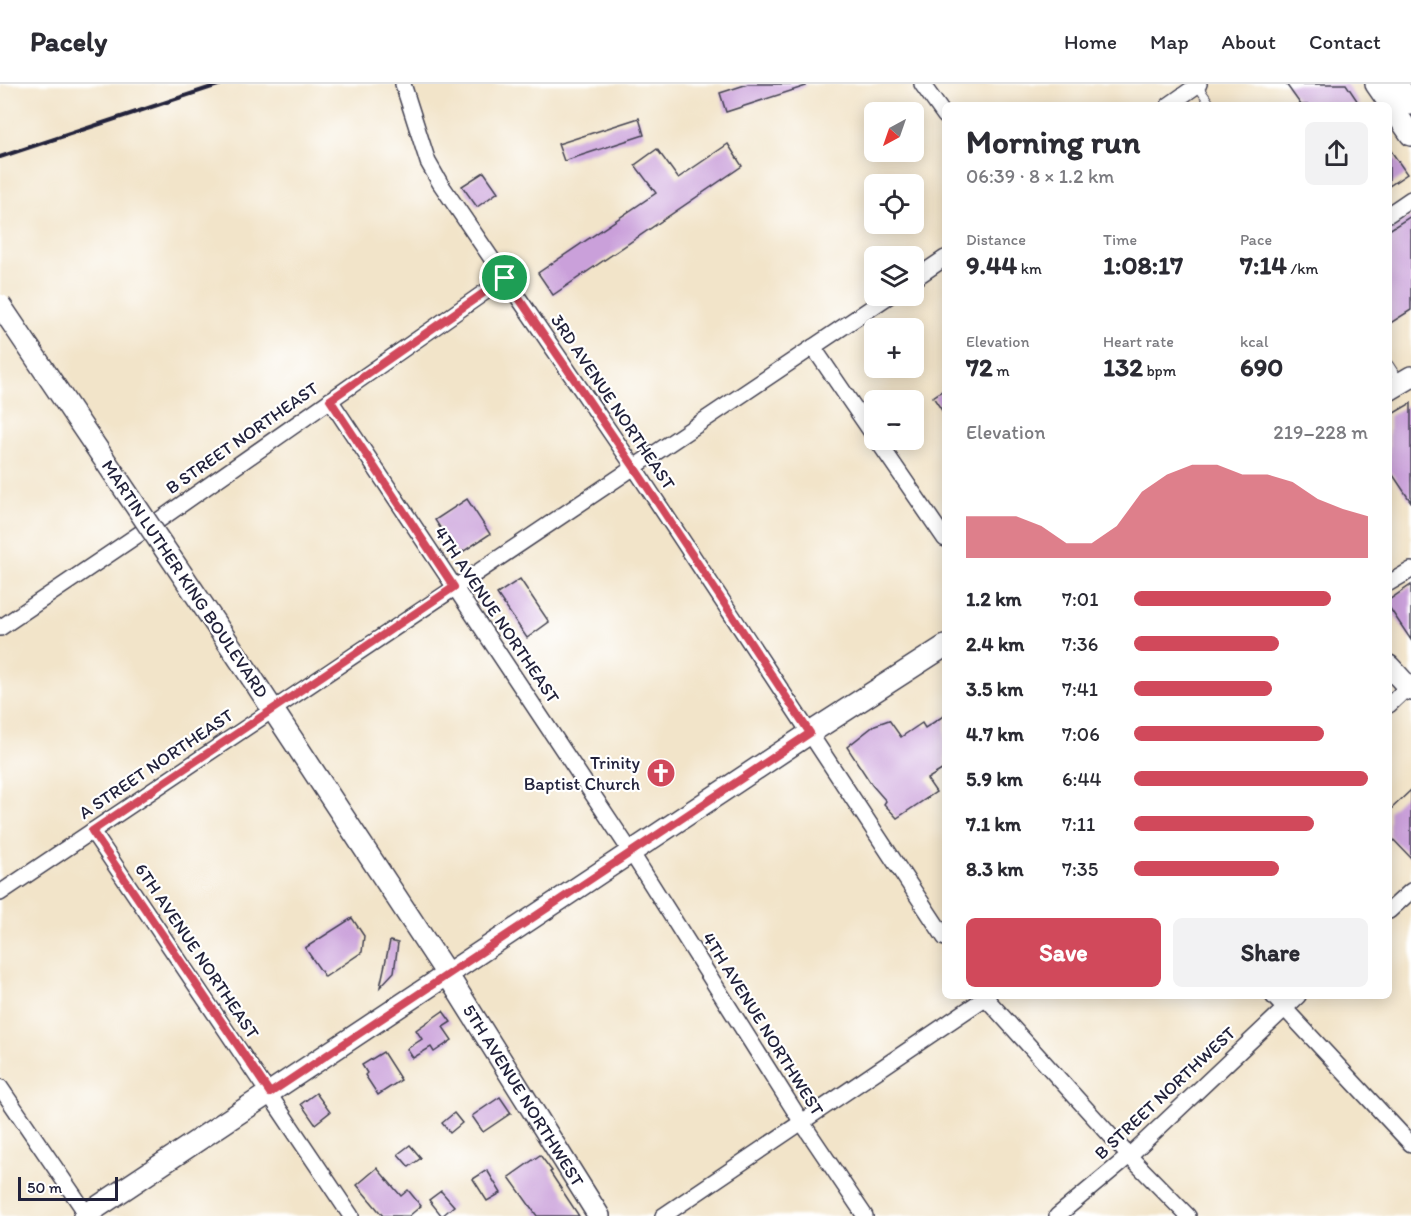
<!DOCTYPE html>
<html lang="en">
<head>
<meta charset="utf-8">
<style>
	:root { --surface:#fff; --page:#f2f2f3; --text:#2b2b33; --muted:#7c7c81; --line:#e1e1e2; --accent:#d1495b }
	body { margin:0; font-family:Itim,sans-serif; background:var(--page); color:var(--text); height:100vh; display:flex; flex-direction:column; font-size:22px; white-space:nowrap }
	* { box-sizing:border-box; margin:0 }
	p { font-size:20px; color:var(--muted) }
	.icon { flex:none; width:33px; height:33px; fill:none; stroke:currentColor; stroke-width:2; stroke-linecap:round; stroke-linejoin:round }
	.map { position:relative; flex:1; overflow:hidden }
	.details { position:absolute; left:942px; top:18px; width:450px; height:897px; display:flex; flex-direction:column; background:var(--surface); border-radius:9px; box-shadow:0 3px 15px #0003 }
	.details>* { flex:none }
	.needle { width:39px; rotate:220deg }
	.controls { position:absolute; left:864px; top:18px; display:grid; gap:12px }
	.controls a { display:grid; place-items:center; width:60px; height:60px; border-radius:9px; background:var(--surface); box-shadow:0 3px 15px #0003; font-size:30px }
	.scale { position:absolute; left:18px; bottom:15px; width:100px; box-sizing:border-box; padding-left:6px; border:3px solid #22223b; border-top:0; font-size:16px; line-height:21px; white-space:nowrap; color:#22223b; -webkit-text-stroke:4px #fff; paint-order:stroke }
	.pin { position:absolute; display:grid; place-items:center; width:51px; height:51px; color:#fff; margin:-26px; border:3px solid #fff; border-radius:50%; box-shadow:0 2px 6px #0007 }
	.round { display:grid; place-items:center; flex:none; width:63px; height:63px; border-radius:9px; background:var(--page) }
	.headline { display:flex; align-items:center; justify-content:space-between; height:102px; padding:0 24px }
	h1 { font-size:33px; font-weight:700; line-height:45px }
	.stats { display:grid; grid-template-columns:repeat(3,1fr); gap:9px; height:102px; padding:6px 24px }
	.stats div { display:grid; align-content:center }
	.stats b { font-size:26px; font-weight:700 }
	.stats small { font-size:16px; font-weight:400 }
	.stats p { font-size:16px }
	.chart { height:168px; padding:12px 24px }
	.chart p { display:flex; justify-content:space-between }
	.chart svg { width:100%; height:108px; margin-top:6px; fill:var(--accent); opacity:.7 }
	.primary-button { display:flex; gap:12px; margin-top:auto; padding:12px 24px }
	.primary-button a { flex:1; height:69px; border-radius:9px; background:var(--accent); color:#fff; font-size:24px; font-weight:700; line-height:69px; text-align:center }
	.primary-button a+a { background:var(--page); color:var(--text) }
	ul { padding:0 24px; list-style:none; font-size:20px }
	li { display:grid; grid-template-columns:96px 72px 1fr; align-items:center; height:45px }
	li i { height:15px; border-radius:8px; background:var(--accent) }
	header { display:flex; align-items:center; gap:36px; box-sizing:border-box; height:84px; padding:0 30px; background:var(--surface); border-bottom:2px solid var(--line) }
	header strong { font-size:28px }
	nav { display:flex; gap:33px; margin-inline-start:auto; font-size:21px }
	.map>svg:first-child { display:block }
</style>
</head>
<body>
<header>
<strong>Pacely</strong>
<nav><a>Home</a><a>Map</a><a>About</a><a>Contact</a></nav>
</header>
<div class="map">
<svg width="1411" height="1132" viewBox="0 0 1411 1132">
	<rect width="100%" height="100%" fill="#fff"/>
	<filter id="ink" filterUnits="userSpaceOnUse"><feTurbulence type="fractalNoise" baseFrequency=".0167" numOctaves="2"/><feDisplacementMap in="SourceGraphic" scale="12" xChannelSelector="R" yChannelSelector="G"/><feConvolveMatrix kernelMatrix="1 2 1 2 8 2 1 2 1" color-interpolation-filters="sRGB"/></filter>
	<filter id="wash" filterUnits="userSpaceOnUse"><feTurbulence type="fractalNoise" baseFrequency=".008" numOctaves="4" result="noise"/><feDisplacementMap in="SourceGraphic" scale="24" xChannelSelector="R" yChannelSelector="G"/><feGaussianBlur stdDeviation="1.35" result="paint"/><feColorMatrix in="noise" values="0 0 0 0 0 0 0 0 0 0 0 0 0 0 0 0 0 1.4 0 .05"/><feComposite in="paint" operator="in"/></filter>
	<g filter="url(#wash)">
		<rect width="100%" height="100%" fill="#f2e4c9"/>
		<g id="blocks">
			<!-- building -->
			<g fill="#caa0da">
				<polygon points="748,0 805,0 806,2 726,28 720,9"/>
				<polygon points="1286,0 1346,0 1360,21 1301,21"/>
				<polygon points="639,34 644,51 564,77 558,60"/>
				<polygon points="728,60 742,82 553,211 538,189 656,109 635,81 657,65 678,94"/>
				<polygon points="1389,64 1407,90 1389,102"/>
				<polygon points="484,88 498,108 477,123 462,102"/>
				<polygon points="1411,132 1411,226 1389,240 1389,146"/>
				<polygon points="945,305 945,331 933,313"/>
				<polygon points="1411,319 1411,418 1389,385 1389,332"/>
				<polygon points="467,415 490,450 458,471 435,436"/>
				<polygon points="520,495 549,538 527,554 497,510"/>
				<polygon points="1411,501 1411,556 1389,523 1389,516"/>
				<polygon points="945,631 945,684 927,695 936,708 897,734 884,720 886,717 872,701 847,663 875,641 889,636 901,653 922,639 925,644"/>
				<polygon points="1411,706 1411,774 1389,751 1389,727"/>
				<polygon points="352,834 364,852 362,868 325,893 305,864"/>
				<polygon points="390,857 398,859 394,888 380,903"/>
				<polygon points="443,927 451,938 443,943 452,956 434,968 431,963 413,974 407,965 422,955 416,946"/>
				<polygon points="383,968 401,996 378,1011 365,991 367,989 362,981"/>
				<polygon points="316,1009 330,1028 315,1040 301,1020"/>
				<polygon points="500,1013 511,1029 483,1048 472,1032"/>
				<polygon points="454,1029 462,1039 450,1049 442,1039"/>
				<polygon points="410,1061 421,1074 409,1083 398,1070"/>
				<polygon points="540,1071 552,1087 550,1088 579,1132 537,1132 509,1093"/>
				<polygon points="377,1084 401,1112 408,1106 421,1122 409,1132 383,1132 357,1101"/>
				<polygon points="487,1086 501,1109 487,1117 473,1095"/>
				<polygon points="441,1107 454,1122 442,1132 429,1116"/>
			</g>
		</g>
	</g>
	<g filter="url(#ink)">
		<use href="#blocks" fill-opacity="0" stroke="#413f50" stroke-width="1.5"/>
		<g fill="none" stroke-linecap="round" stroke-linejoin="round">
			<!-- lane casing -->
			<g stroke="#413f50" stroke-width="10">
				<g id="lane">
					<polyline points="1197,1 1211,21"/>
					<polyline points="1389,281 1400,298"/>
				</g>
			</g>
			<!-- street casing -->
			<g stroke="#413f50" stroke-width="18">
				<g id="street">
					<polyline points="403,0 428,78 440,99 634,383 945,854"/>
					<polyline points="922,0 945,32"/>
					<polyline points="1169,21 1199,0"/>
					<polyline points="1389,130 1411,115"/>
					<polyline points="914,195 945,174"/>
					<polyline points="813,263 874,352"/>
					<polyline points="330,316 631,768 801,1037 865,1132"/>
					<polyline points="877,356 945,455"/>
					<polyline points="1389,499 1411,486"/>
					<polyline points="0,544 142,448 505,194"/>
					<polyline points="1389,621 1408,603"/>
					<polyline points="92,747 351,1132"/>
					<polyline points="0,809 889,212"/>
					<polyline points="1389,827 1411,807"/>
					<polyline points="984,912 1129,1072 1188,1132"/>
					<polyline points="1273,912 1411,1060"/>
					<polyline points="0,1003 88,1132"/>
					<polyline points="663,1132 988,912"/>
					<polyline points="1057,1132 1129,1072 1298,912"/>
				</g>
			</g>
			<!-- secondary casing -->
			<g stroke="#413f50" stroke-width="24">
				<g id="secondary">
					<polyline points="1376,0 1411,51"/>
					<polyline points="1397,0 1411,20"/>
					<polyline points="1389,306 1411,293"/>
					<polyline points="1389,582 1411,606"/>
					<path id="s1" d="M252 594 447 890 599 1132"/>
					<polyline points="84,1132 810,649 945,562"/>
				</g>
			</g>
			<!-- lane -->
			<use href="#lane" stroke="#fff" stroke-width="8"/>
			<!-- street -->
			<use href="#street" stroke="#fff" stroke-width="15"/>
			<!-- secondary -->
			<use href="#secondary" stroke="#fff" stroke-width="21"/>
			<!-- rail -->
			<polyline stroke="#22223b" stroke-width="4" points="0,73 221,0"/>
			<!-- secondary-bridge casing -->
			<g stroke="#413f50" stroke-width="24" stroke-linecap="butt">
				<polyline id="secondary-bridge" points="0,221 252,594"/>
			</g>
			<!-- secondary-bridge -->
			<use href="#secondary-bridge" stroke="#fff" stroke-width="21"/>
		</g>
	</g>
	<g fill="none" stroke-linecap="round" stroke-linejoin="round" filter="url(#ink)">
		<!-- route casing -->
		<g stroke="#fff" stroke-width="12">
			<polygon id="route" points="505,194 634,383 810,649 270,1009 92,747 454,503 330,316"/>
		</g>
		<!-- route -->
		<use href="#route" stroke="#d1495b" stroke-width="8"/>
	</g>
	<!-- icons -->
	<defs>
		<g id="church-disc" transform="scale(1.5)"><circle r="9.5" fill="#d1495b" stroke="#fff"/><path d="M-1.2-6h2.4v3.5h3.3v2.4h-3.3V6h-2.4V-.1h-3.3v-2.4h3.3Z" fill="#fff"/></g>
	</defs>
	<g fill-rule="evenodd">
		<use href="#church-disc" x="661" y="689"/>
	</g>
	<g text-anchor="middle" stroke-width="4.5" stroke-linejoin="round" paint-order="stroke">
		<!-- street labels -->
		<g font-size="18" fill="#22223b" stroke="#fff">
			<text transform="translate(613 318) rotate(56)" y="6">3RD AVENUE NORTHEAST</text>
			<text transform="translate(242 354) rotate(-35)" y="6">B STREET NORTHEAST</text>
			<text transform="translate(185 495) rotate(56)" y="6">MARTIN LUTHER KING BOULEVARD</text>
			<text transform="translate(497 531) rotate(56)" y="6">4TH AVENUE NORTHEAST</text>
			<text transform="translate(156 680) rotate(-34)" y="6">A STREET NORTHEAST</text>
			<text transform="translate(197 867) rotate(56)" y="6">6TH AVENUE NORTHEAST</text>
			<text transform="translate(763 940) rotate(58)" y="6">4TH AVENUE NORTHWEST</text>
			<text transform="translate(1165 1009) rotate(-43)" y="6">B STREET NORTHWEST</text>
			<text dy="6" stroke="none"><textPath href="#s1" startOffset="498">5TH AVENUE NORTHWEST</textPath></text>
		</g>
		<!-- poi labels -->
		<g font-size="18" fill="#22223b" stroke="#fff" text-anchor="end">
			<text x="640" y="685">Trinity<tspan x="640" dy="21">Baptist Church</tspan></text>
		</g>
	</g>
</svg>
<div class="controls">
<a><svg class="needle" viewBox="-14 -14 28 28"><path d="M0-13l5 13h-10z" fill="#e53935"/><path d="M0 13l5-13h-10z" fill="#7c7c81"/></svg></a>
<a><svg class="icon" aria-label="locate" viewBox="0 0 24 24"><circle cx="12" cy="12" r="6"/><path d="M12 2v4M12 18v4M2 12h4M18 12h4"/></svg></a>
<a><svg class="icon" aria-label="layers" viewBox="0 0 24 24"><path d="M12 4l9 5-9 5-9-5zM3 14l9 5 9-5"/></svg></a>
<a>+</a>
<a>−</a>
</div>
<div class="scale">50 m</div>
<div class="pin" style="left:505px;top:194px;background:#1e9e55"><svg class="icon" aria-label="arrive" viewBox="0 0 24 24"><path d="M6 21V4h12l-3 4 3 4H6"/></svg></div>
<section class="details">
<div class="headline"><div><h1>Morning run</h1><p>06:39 · 8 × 1.2 km</p></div><a class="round"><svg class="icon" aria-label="share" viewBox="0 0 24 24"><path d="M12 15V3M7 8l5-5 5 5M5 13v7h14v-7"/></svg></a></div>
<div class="stats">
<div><p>Distance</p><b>9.44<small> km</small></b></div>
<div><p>Time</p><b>1:08:17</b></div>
<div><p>Pace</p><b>7:14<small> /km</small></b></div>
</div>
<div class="stats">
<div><p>Elevation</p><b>72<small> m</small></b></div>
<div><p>Heart rate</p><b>132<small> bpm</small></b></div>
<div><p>kcal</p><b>690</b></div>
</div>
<div class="chart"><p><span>Elevation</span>219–228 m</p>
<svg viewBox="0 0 160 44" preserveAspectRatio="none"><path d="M0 44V27L10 27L20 27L30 31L40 38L50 38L60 31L70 17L80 10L90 6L100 6L110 10L120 10L130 13L140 20L150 24L160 27V44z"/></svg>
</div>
<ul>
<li><b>1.2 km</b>7:01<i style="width:84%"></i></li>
<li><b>2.4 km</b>7:36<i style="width:62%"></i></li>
<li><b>3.5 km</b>7:41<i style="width:59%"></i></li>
<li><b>4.7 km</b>7:06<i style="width:81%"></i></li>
<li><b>5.9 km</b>6:44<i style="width:100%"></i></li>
<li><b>7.1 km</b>7:11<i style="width:77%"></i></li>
<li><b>8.3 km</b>7:35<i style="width:62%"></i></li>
</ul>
<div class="primary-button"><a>Save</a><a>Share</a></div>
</section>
</div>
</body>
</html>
